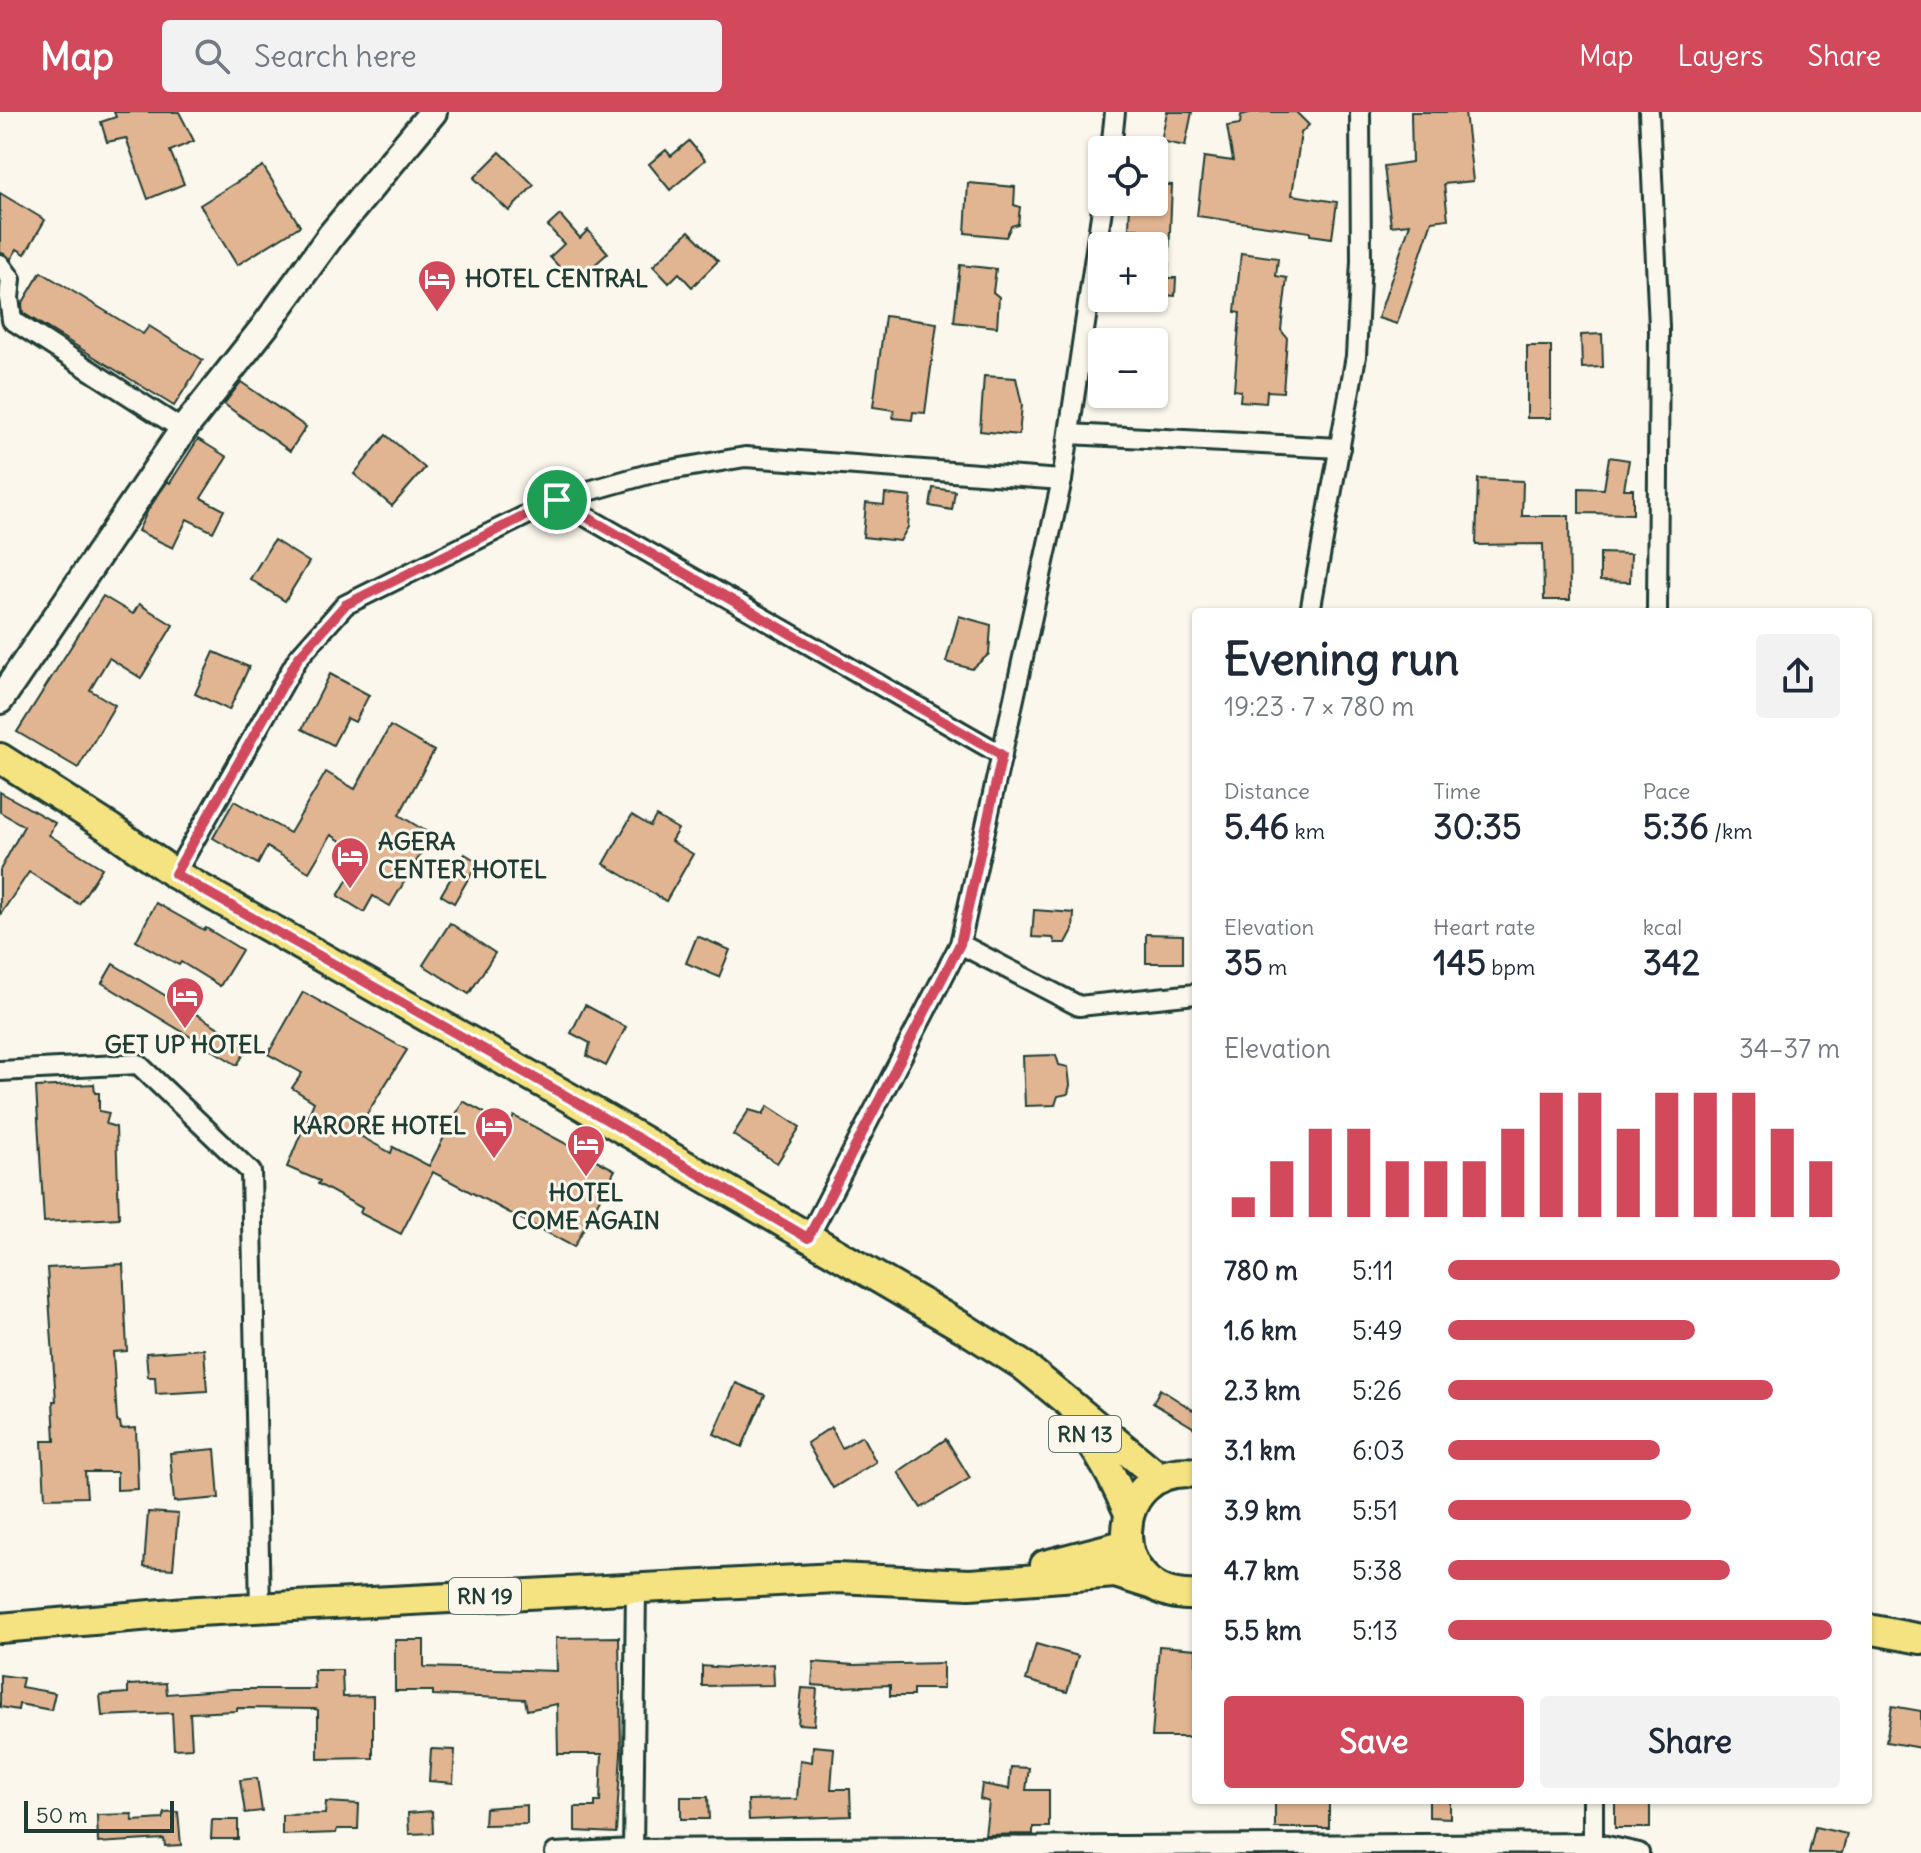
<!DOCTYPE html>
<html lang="en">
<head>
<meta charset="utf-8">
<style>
	:root { --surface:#fff; --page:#f2f2f3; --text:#1f2937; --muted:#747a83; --accent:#d1495b }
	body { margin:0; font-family:Delius,sans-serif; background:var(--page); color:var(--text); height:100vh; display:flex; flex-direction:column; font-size:30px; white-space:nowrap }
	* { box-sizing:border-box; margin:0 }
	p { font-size:26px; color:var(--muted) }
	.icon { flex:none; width:44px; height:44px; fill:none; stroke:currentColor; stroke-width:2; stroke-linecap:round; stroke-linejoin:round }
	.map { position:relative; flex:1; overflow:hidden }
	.details { position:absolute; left:1192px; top:496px; width:680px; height:1196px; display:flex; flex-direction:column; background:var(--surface); border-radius:8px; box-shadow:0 2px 6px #0004 }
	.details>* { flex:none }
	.fabs { position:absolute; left:1088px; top:24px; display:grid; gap:16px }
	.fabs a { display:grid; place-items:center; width:80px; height:80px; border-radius:8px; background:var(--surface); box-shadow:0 2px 6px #0004; font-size:40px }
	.scale { position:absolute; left:24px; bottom:20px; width:150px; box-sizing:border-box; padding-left:8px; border:4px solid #1f3d34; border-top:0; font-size:22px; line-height:28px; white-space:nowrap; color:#1f3d34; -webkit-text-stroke:6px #fbf7ec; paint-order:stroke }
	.pin { position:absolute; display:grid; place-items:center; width:68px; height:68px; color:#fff; margin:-34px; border:4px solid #fff; border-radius:50%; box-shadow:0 2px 8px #0007 }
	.round { display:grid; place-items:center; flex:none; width:84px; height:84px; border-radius:8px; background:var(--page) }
	.overview { display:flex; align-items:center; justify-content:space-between; height:136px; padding:0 32px }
	h1 { font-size:44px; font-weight:800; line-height:60px }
	.figures { display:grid; grid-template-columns:repeat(3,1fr); gap:12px; height:136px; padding:8px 32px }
	.figures div { display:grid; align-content:center }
	.figures b { font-size:34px; font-weight:800 }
	.figures small { font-size:22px; font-weight:400 }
	.figures p { font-size:22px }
	.chart { height:224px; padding:16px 32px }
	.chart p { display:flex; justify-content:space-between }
	.chart svg { width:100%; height:144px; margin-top:8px; stroke:var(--accent); stroke-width:6 }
	.action { display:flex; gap:16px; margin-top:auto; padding:16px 32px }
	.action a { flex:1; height:92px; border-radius:8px; background:var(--accent); color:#fff; font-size:32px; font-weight:800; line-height:92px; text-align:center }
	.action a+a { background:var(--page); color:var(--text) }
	ul { padding:0 32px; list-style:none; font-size:26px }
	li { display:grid; grid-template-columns:128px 96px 1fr; align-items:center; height:60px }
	li i { height:20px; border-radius:10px; background:var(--accent) }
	header { display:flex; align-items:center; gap:48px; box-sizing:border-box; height:112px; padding:0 40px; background:var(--accent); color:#fff }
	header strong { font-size:38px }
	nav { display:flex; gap:44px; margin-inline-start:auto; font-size:28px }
	.search { width:560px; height:72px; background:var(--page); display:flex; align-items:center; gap:20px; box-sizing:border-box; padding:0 28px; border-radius:8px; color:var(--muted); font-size:30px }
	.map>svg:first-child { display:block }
</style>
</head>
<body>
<header>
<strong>Map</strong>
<div class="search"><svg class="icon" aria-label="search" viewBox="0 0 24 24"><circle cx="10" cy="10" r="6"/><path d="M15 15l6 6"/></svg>Search here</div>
<nav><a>Map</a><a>Layers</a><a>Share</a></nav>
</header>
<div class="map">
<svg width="1921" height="1741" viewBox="0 0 1921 1741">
	<rect width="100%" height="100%" fill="#fbf7ec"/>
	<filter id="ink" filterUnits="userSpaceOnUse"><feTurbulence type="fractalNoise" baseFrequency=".0125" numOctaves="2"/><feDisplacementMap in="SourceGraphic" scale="16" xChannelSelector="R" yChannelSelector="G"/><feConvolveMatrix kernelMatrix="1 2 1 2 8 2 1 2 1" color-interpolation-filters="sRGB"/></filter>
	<g filter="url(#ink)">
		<!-- building -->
		<g fill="#e2b592" stroke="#1f3d34" stroke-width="2">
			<polygon points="114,0 179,0 194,29 170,39 184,72 148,87 126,26 107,30 101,10 116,5"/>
			<polygon points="1167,0 1192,0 1185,34 1161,29"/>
			<polygon points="1253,0 1296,0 1309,13 1301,21 1292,83 1337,90 1332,126 1310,123 1310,120 1197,104 1204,45 1233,49 1227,14 1240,12 1241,3"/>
			<polygon points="1411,0 1465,0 1473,69 1444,72 1448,107 1432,109 1397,212 1378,206 1410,112 1391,114 1384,54 1412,50"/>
			<polygon points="689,29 705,48 670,78 649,52 666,38 671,44"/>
			<polygon points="500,40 534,73 509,99 474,66"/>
			<polygon points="263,54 300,114 237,153 200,93"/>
			<polygon points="968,71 1015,75 1014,93 1020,95 1018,112 1011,114 1006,125 965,121"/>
			<polygon points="1154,72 1172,73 1168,166 1176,166 1175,184 1154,182 1154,134 1137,134 1138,117 1129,117 1130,90 1154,90"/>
			<polygon points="0,81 45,108 25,142 17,137 11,147 0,140"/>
			<polygon points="560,103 580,126 588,118 608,141 574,171 550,145 564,132 548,114"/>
			<polygon points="689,119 718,149 692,175 679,161 669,171 653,154"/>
			<polygon points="1241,141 1278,146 1276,164 1287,166 1281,218 1287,226 1283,280 1267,279 1266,291 1240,289 1241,279 1234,278 1240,201 1235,200"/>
			<polygon points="960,153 996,157 993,180 999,185 997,215 954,210"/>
			<polygon points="41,160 143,222 149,214 203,248 174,294 23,201 22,192"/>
			<polygon points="885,204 937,211 925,301 913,300 912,308 893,306 894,298 873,295"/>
			<polygon points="1602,222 1603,255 1582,256 1581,223"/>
			<rect x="1527" y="234" width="24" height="72"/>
			<polygon points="984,264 1016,266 1022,293 1019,323 980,319"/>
			<polygon points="241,270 306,315 290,339 224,292"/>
			<polygon points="386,323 425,356 392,394 354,362"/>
			<polygon points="198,327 227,345 201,386 224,398 213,420 187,407 173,436 138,419 148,398 168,369 170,371"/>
			<polygon points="1609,345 1629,348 1624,377 1633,377 1633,402 1579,401 1579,376 1604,377"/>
			<polygon points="1478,367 1523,369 1522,404 1569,404 1570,488 1544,488 1543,432 1476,433"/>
			<polygon points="933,376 955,379 952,398 930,394"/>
			<polygon points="885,382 911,385 908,415 900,429 863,425 866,391 884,393"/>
			<polygon points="274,428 309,450 285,489 250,467"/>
			<polygon points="1600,441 1631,442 1630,470 1600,469"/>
			<polygon points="103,484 133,502 139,492 173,513 141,566 109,546 90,578 115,593 78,656 17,620"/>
			<polygon points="959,504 991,513 989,542 972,557 946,550"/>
			<polygon points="214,540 249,555 229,598 195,582"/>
			<polygon points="330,562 369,583 355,610 347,606 333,633 302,617"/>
			<polygon points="390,614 434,639 399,703 432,723 390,794 373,784 364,800 338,784 362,742 331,723 309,760 267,735 258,752 213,726 234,689 290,721 326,660 355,677"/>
			<polygon points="0,680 55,711 49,723 102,756 79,792 29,760 0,803 0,758 24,714 0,700"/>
			<polygon points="632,703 650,714 656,704 678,717 671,729 693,742 666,789 604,752"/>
			<polygon points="465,742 478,750 454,791 441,783"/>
			<polygon points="156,791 204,818 206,816 242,838 220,874 181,850 179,853 136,829"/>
			<polygon points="1034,798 1074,801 1073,818 1066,831 1055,831 1053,826 1032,825"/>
			<polygon points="450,811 495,841 469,882 423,853"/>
			<polygon points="1146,822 1183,823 1183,851 1146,851"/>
			<polygon points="697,824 730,838 719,865 686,851"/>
			<polygon points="113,852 249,934 237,953 102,871"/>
			<polygon points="303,880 407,938 355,1021 391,1041 393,1035 429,1054 463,989 509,1014 514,1004 615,1058 574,1135 433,1060 401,1122 360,1101 362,1096 318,1072 320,1069 287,1055 314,990 292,976 302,961 268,942"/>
			<polygon points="585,893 626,915 606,954 587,944 590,931 571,921"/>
			<polygon points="1056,943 1059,953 1068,955 1070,973 1068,982 1058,984 1055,993 1025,994 1023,944"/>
			<polygon points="94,972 95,981 99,981 99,999 109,1001 106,1012 116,1015 119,1106 44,1110 36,975"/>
			<polygon points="768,994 800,1015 777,1051 733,1023 749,998 763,1002"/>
			<polygon points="123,1152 127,1239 113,1240 117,1309 120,1310 121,1317 136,1316 138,1377 117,1378 117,1360 85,1360 87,1385 45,1386 42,1329 55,1329 53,1289 56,1289 47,1156"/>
			<polygon points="204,1237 207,1279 156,1282 155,1265 148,1265 146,1241"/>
			<polygon points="736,1271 765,1283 742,1335 714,1322"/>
			<polygon points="1160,1277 1196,1300 1196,1317 1153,1291"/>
			<polygon points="831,1315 842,1336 862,1324 876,1350 833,1376 807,1331"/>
			<polygon points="946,1327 970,1366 921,1396 898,1360"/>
			<polygon points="215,1337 219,1386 174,1390 170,1341"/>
			<polygon points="148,1400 178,1402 173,1457 144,1455"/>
			<polygon points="619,1525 621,1641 616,1721 575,1719 575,1695 595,1695 595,1690 600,1690 602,1642 558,1642 557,1592 527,1598 525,1587 433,1583 433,1579 395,1579 395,1528 424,1528 424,1555 557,1559 556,1526"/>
			<polygon points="1036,1532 1078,1544 1067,1580 1026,1568"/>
			<polygon points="1159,1534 1196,1537 1196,1625 1152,1625"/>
			<polygon points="814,1550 854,1553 943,1551 943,1577 913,1577 913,1584 890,1584 890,1573 839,1575 812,1573"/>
			<polygon points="773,1552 774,1573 702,1574 702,1554 727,1556"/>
			<polygon points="314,1558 342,1558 343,1585 373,1584 373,1646 318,1647 318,1598 315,1597 237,1596 237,1599 190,1601 192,1636 174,1637 172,1601 102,1604 100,1583 128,1581 128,1573 166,1571 167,1582 233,1577 315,1577"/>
			<polygon points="0,1563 23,1566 21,1575 55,1581 51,1598 19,1592 18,1598 0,1595"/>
			<polygon points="802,1576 817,1577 814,1613 798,1612"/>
			<polygon points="1892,1594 1921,1599 1921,1636 1886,1630"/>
			<polygon points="813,1634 834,1636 831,1677 850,1677 851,1704 749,1708 748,1688 797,1687 800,1648 812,1650"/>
			<polygon points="431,1637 455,1638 453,1671 429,1669"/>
			<polygon points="1011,1655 1029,1656 1026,1678 1049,1678 1049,1715 1033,1715 1033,1722 985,1723 989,1690 980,1687 982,1672 1009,1677"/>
			<polygon points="257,1666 262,1699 245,1701 240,1668"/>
			<polygon points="681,1685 708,1685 709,1707 681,1707"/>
			<rect x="1275" y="1688" width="54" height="28"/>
			<polygon points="1429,1688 1450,1688 1450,1706 1429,1705"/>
			<rect x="1615" y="1688" width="35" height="28"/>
			<polygon points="326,1690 359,1692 358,1717 337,1717 336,1721 282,1723 282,1703 325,1702"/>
			<polygon points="527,1693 527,1712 484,1713 485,1696"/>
			<polygon points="432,1699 433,1721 409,1722 408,1701"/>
			<polygon points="178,1700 181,1733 165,1734 164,1727 98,1731 97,1703 132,1702 133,1709 163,1707 165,1701"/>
			<polygon points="212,1708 238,1708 238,1727 211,1727"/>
			<polygon points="1815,1715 1847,1722 1842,1741 1809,1741"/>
		</g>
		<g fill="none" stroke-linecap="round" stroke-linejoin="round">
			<!-- minor casing -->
			<g stroke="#1f3d34" stroke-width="24">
				<g id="minor">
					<polyline points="1649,0 1659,215 1657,500"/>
					<polyline points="1111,38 1115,0"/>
					<polyline points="0,152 11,167 9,186 12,208 183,318"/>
					<polyline points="1069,322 1340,336"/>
					<polyline points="557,388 1002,643"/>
					<polyline points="1310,500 1356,244 1361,149 1360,0"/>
					<polyline points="175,762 298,546 345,493 557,388 652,361 745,345 1062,368"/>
					<polyline points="960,832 1079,894 1196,882"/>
					<polyline points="0,959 138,952 251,1060 260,1496"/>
					<polyline points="808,1126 960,832 1062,368 1103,90"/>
					<polyline points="1593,1688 1593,1741"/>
					<polyline points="555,1741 633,1737 1593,1731 1639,1741"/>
					<polyline points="633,1741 636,1475"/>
				</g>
			</g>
			<!-- secondary casing -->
			<g stroke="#1f3d34" stroke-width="32">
				<polyline id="secondary" points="0,588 183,318 265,214 332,122 433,0"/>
			</g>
			<!-- primary casing -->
			<g stroke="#1f3d34" stroke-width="34">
				<g id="primary">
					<polyline points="0,646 108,715 175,762 568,985 964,1216 1024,1254 1160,1366"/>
					<path d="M1075 1311C1100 1338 1114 1368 1129 1401"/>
					<path d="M1196 1361C1107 1350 1101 1488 1196 1483"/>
					<polyline points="1045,1453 1127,1432"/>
					<polyline points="0,1516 198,1499 836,1466 970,1472 1115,1461 1153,1473"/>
					<polyline points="1868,1517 1921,1527"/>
				</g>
			</g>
			<!-- minor -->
			<use href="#minor" stroke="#fbf7ec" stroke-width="18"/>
			<!-- secondary -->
			<use href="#secondary" stroke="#fbf7ec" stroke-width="26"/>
			<!-- primary -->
			<use href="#primary" stroke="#f5e382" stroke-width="28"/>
		</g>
	</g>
	<g fill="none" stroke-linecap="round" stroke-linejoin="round" filter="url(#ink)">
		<!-- route casing -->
		<g stroke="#fff" stroke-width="16">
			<polygon id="route" points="557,388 1002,643 960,832 808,1126 568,985 175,762 298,546 345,493"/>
		</g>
		<!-- route -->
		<use href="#route" stroke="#d1495b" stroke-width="10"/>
	</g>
	<!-- icons -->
	<defs>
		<g id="hotel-pin" transform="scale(2)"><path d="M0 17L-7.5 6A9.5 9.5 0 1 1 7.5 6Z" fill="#d1495b" stroke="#fbf7ec"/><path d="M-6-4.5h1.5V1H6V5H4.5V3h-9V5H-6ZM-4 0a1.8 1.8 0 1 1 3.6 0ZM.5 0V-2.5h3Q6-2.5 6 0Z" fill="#fff"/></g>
	</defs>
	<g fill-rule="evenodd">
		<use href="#hotel-pin" x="437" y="167"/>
		<use href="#hotel-pin" x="350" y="744"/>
		<use href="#hotel-pin" x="185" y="884"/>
		<use href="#hotel-pin" x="494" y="1014"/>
		<use href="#hotel-pin" x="586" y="1032"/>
	</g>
	<g text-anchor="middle" stroke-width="6" stroke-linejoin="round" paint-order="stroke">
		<!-- shield labels -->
		<g fill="#fbf7ec" stroke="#61756b" stroke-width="2">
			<rect x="1049" y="1304" width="72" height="36" rx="6"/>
			<rect x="449" y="1466" width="72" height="36" rx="6"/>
		</g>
		<g font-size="22" font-weight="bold" fill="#1f3d34">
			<text x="1085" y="1330">RN 13</text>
			<text x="485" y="1492">RN 19</text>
		</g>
		<!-- poi labels -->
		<g font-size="24" font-weight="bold" fill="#1f3d34" stroke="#fbf7ec" text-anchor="start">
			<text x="465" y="175">HOTEL CENTRAL</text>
			<text x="378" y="738">AGERA<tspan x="378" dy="28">CENTER HOTEL</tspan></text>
			<text x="185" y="941" text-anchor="middle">GET UP HOTEL</text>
			<text x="466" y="1022" text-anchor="end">KARORE HOTEL</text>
			<text x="586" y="1089" text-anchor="middle">HOTEL<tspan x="586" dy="28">COME AGAIN</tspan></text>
		</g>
	</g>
</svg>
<div class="fabs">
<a><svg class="icon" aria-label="locate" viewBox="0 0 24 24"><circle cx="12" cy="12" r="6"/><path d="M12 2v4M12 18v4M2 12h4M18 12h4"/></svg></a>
<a>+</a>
<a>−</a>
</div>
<div class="scale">50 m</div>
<div class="pin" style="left:557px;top:388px;background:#1e9e55"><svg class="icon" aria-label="arrive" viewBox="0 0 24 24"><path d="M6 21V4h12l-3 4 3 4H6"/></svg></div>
<section class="details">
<div class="overview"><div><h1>Evening run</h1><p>19:23 · 7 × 780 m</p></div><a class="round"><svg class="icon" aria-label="share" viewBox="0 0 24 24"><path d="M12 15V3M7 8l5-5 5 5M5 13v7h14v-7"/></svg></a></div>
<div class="figures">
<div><p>Distance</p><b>5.46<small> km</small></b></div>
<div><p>Time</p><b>30:35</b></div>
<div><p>Pace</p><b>5:36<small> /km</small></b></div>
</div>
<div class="figures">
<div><p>Elevation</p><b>35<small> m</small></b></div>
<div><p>Heart rate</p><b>145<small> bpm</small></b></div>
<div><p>kcal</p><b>342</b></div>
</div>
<div class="chart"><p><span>Elevation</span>34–37 m</p>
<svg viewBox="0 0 160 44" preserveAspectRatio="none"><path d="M5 44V38M15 44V27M25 44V17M35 44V17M45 44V27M55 44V27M65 44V27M75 44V17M85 44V6M95 44V6M105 44V17M115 44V6M125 44V6M135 44V6M145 44V17M155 44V27"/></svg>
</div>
<ul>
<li><b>780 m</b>5:11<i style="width:100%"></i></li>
<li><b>1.6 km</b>5:49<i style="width:63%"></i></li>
<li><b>2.3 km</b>5:26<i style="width:83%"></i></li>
<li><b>3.1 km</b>6:03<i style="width:54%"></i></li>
<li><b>3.9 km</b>5:51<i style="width:62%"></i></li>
<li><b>4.7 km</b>5:38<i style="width:72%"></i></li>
<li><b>5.5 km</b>5:13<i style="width:98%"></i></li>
</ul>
<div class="action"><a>Save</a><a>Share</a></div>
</section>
</div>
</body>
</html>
